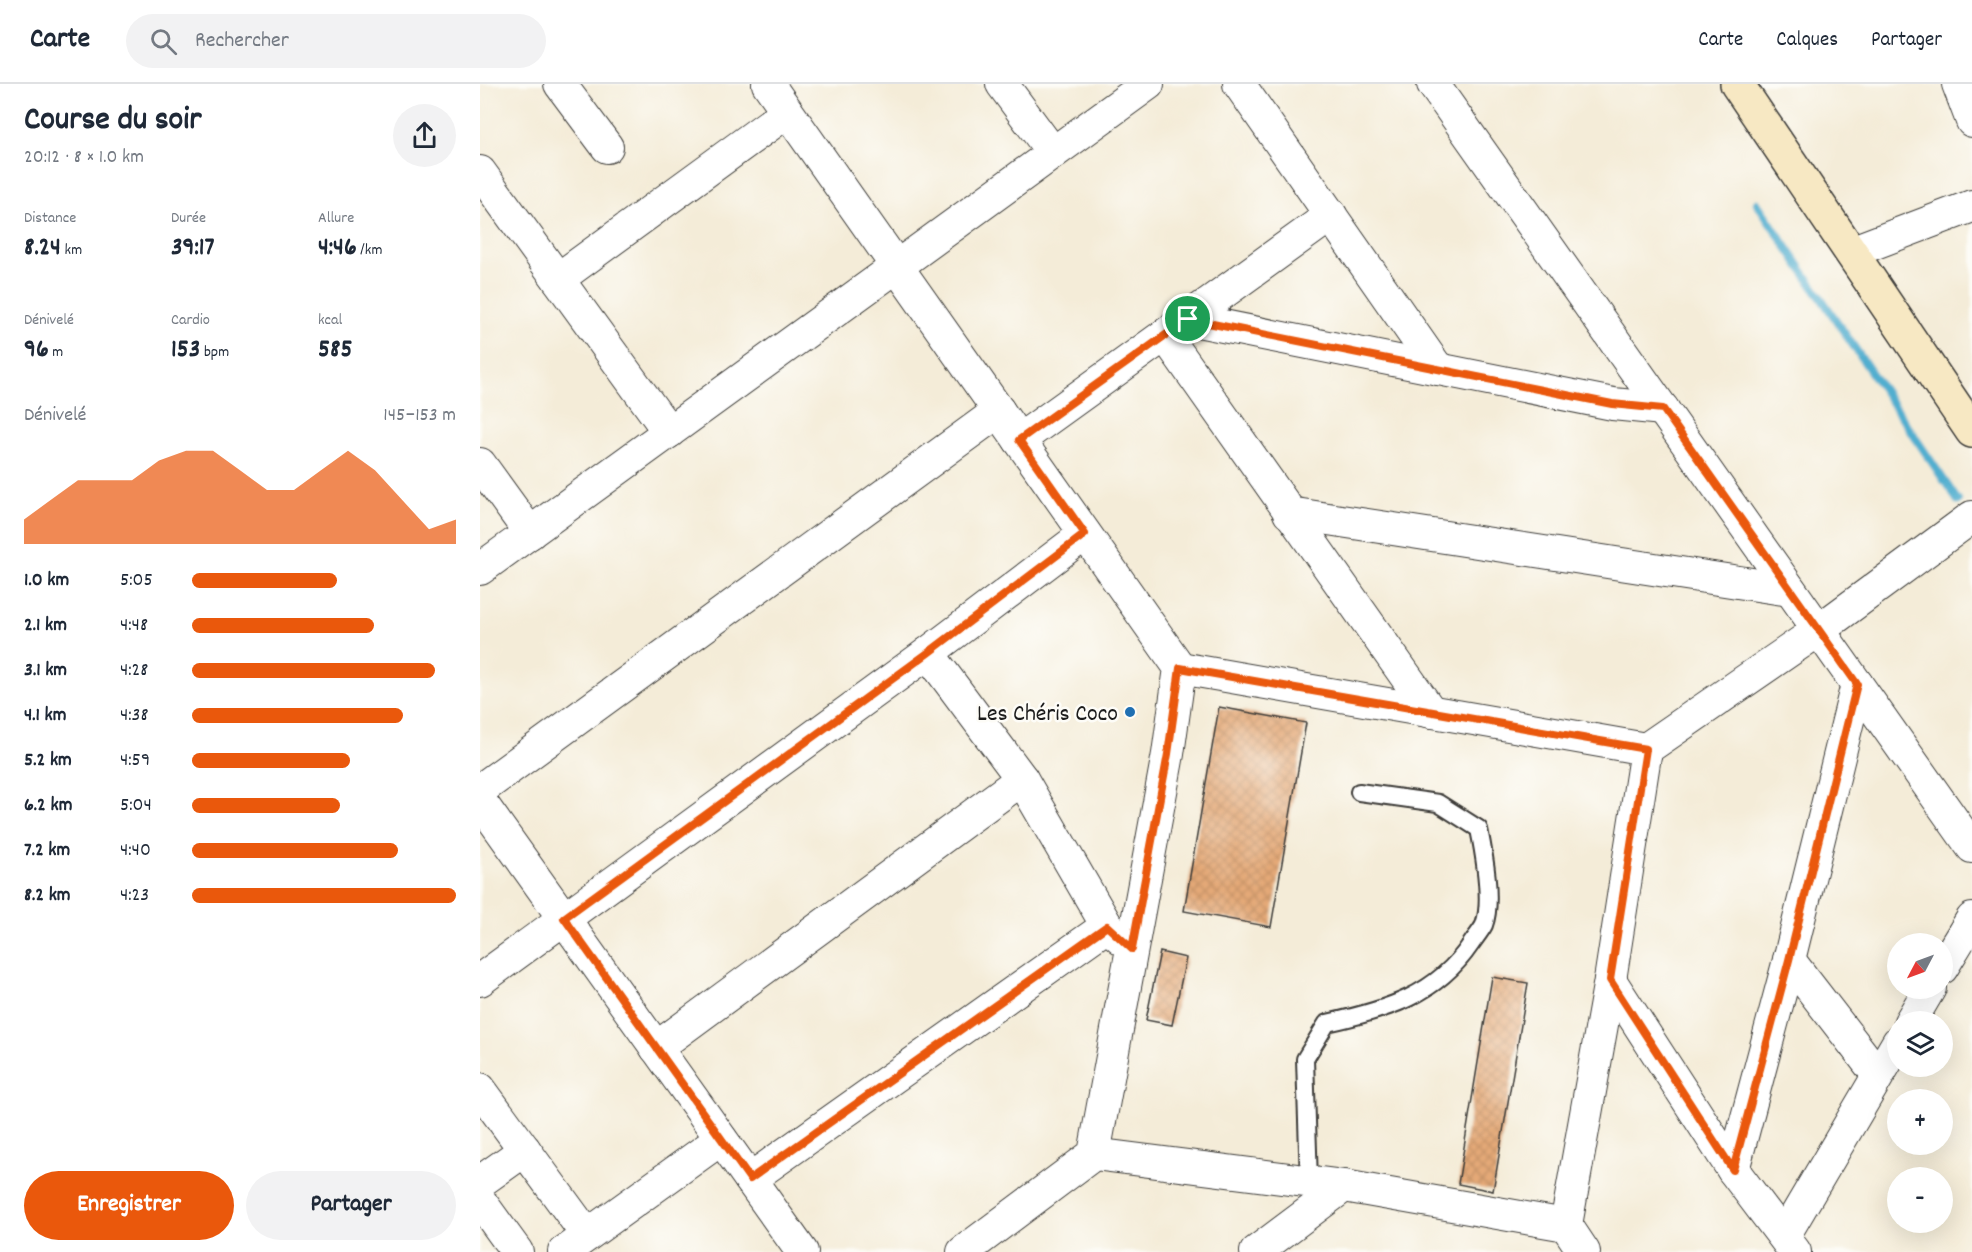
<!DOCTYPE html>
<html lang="fr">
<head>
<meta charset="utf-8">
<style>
	:root { --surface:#fff; --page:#f2f2f3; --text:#1f2937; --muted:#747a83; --line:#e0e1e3; --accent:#ea580c }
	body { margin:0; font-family:Dekko,sans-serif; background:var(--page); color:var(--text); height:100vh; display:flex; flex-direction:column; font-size:22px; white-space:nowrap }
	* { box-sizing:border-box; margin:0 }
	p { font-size:20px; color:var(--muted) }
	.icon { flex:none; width:33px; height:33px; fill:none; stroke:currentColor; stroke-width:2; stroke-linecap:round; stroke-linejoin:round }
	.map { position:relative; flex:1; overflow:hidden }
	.sheet { display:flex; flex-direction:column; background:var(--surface); width:480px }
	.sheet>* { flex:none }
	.needle { width:39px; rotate:229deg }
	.controls { position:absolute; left:1407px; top:849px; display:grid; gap:12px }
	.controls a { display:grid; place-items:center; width:66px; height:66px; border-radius:50%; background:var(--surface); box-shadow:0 6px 24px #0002; font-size:30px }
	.pin { position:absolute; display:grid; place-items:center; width:51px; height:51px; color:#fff; margin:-26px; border:3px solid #fff; border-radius:50%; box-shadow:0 2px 6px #0007 }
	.round { display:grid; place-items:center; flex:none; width:63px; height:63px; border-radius:32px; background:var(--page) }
	.overview { display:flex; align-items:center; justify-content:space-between; height:102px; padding:0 24px }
	h1 { font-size:33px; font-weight:700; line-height:45px }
	.figures { display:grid; grid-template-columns:repeat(3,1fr); gap:9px; height:102px; padding:6px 24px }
	.figures div { display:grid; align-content:center }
	.figures b { font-size:26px; font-weight:700 }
	.figures small { font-size:16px; font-weight:400 }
	.figures p { font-size:16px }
	.chart { height:168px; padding:12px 24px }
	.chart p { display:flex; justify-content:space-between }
	.chart svg { width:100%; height:108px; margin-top:6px; fill:var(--accent); opacity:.7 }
	.button { display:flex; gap:12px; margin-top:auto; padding:12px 24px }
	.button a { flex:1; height:69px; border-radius:36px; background:var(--accent); color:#fff; font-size:24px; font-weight:700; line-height:69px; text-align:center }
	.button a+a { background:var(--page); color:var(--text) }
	ul { padding:0 24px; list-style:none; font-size:20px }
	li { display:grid; grid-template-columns:96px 72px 1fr; align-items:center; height:45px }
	li i { height:15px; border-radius:8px; background:var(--accent) }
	header { display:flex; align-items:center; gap:36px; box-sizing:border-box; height:84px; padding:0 30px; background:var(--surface); border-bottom:2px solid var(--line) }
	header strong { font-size:28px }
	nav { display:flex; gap:33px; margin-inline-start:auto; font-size:21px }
	.search { width:420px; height:54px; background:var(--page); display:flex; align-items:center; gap:15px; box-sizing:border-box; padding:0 21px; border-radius:33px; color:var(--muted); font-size:22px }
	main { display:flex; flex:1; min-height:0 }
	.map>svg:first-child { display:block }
</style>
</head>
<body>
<header>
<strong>Carte</strong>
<div class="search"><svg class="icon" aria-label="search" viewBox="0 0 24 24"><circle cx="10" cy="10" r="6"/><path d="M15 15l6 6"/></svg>Rechercher</div>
<nav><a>Carte</a><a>Calques</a><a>Partager</a></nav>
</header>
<main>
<section class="sheet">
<div class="overview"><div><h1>Course du soir</h1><p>20:12 · 8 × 1.0 km</p></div><a class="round"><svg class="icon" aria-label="share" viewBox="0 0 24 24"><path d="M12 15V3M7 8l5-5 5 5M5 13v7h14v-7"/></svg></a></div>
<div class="figures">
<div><p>Distance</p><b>8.24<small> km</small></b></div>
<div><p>Durée</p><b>39:17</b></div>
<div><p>Allure</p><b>4:46<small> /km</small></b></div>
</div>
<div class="figures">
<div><p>Dénivelé</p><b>96<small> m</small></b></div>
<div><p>Cardio</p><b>153<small> bpm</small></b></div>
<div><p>kcal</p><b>585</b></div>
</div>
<div class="chart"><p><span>Dénivelé</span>145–153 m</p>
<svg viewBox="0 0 160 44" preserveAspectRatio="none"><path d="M0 44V34L10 26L20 18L30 18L40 18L50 10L60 6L70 6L80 14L90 22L100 22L110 14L120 6L130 14L140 26L150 38L160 34V44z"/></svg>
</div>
<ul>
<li><b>1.0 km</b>5:05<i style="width:55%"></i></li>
<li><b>2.1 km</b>4:48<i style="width:69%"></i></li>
<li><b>3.1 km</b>4:28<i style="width:92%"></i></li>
<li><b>4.1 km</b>4:38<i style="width:80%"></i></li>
<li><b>5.2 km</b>4:59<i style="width:60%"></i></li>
<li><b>6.2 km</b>5:04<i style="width:56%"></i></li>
<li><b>7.2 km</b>4:40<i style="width:78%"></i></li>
<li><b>8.2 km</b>4:23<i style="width:100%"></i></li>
</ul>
<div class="button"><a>Enregistrer</a><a>Partager</a></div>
</section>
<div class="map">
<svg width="1492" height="1168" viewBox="0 0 1492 1168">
	<defs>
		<pattern id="building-cross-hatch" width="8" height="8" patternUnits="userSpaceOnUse" patternTransform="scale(1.5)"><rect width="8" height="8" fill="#e4a977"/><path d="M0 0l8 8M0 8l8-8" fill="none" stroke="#c39166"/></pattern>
	</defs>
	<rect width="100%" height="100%" fill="#fdfcf7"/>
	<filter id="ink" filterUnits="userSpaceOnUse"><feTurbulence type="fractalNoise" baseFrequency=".0167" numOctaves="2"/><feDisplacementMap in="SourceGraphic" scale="12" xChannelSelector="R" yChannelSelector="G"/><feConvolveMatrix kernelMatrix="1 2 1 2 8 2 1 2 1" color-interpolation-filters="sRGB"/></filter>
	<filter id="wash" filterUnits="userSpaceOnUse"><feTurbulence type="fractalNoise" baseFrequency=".008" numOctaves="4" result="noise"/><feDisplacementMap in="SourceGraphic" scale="24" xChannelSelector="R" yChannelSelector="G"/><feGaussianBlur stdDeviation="1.35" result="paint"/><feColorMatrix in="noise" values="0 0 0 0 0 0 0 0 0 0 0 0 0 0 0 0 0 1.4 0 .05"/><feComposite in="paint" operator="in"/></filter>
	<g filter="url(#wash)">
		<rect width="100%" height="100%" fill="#f4ecd8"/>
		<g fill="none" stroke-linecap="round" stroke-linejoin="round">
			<!-- stream -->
			<polyline stroke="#51aecf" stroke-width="8" points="1277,119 1478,417"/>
		</g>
		<g id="blocks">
			<!-- building -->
			<g fill="url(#building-cross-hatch)">
				<polygon points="739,623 826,639 791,843 704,827"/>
				<polygon points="680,868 706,874 692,941 666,936"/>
				<polygon points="1012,893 1048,899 1013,1107 978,1100"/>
			</g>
		</g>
	</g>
	<g filter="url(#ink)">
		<use href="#blocks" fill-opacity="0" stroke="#3c3b38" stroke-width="1.5"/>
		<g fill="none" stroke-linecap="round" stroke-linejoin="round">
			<!-- lane casing -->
			<g stroke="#3c3b38" stroke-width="20">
				<path id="lane" d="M829 1098 825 975 847 939C906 926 956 912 991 860 995 854 1001 847 1004 841 1013 817 1004 770 999 745L958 719 879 708"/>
			</g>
			<!-- street casing -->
			<g stroke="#3c3b38" stroke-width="34">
				<g id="street">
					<polyline points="80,0 127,63"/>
					<polyline points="288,0 700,584 688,670 614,1070 483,1168"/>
					<polyline points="522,0 573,69"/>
					<polyline points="759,0 958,285"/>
					<polyline points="953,0 1492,763"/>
					<polyline points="1478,0 1492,37"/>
					<polyline points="0,88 189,348"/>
					<polyline points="1371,168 1492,122"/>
					<polyline points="78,195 307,28"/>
					<polyline points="708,235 1133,320 1183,325"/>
					<polyline points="685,251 951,628"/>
					<polyline points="539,356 851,131"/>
					<polyline points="0,380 50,449"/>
					<polyline points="809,429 1310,506"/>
					<polyline points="0,485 668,0"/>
					<polyline points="448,569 542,695 627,842 642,855"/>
					<polyline points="700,584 1166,665 1339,546 1492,433"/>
					<polyline points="0,706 519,327"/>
					<polyline points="0,717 322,1168"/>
					<polyline points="1309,876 1398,991"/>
					<polyline points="1462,884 1492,835"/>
					<polyline points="0,896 448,569 605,450"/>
					<polyline points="1130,896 1253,1086 1315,1168"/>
					<polyline points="1430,938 1450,904"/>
					<polyline points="176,964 542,695"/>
					<polyline points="0,1005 107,1151"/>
					<polyline points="614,1070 864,1102 1086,1141"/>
					<polyline points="1253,1086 1309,876 1377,600"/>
					<polyline points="270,1095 627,842"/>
					<polyline points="0,1098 45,1066"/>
					<polyline points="0,1117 37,1168"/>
					<polyline points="1304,1152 1418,958"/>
					<polyline points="84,1168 241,1055"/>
					<polyline points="776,1168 864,1102"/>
					<polyline points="1104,1168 1086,1141 1130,896 1166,665"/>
				</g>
			</g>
			<!-- secondary casing -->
			<g stroke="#3c3b38" stroke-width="36">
				<polyline id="secondary" points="1257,0 1492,347"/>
			</g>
			<!-- lane -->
			<use href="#lane" stroke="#fff" stroke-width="16"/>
			<!-- street -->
			<use href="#street" stroke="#fff" stroke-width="32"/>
			<!-- secondary -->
			<use href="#secondary" stroke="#f7e8c3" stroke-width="33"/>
		</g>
	</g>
	<g fill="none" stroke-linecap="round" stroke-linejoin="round" filter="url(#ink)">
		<!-- route casing -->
		<g stroke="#fff" stroke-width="12">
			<polygon id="route" points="708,235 1132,320 1183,325 1377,600 1309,876 1253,1086 1130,896 1166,665 700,584 688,670 652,865 627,842 270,1095 84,834 448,569 605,450 539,356"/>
		</g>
		<!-- route -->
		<use href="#route" stroke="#ea580c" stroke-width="8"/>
	</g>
	<!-- markers -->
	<circle fill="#1f6fb2" stroke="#fdfcf7" stroke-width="2" cx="650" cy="628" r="6"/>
	<g text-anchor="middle" stroke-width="5" stroke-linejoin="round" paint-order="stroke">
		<!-- poi labels -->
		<g font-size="24" fill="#1c1c1c" stroke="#fdfcf7" text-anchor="end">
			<text x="638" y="636">Les Chéris Coco</text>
		</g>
	</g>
</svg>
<div class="controls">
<a><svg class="needle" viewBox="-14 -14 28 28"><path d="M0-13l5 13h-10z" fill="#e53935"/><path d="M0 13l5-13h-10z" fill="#747a83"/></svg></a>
<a><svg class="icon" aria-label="layers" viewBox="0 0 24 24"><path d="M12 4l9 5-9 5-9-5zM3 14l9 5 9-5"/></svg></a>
<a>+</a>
<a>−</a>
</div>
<div class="pin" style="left:708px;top:235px;background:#1e9e55"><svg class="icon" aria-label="arrive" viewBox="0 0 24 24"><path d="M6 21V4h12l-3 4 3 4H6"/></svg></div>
</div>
</main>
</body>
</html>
